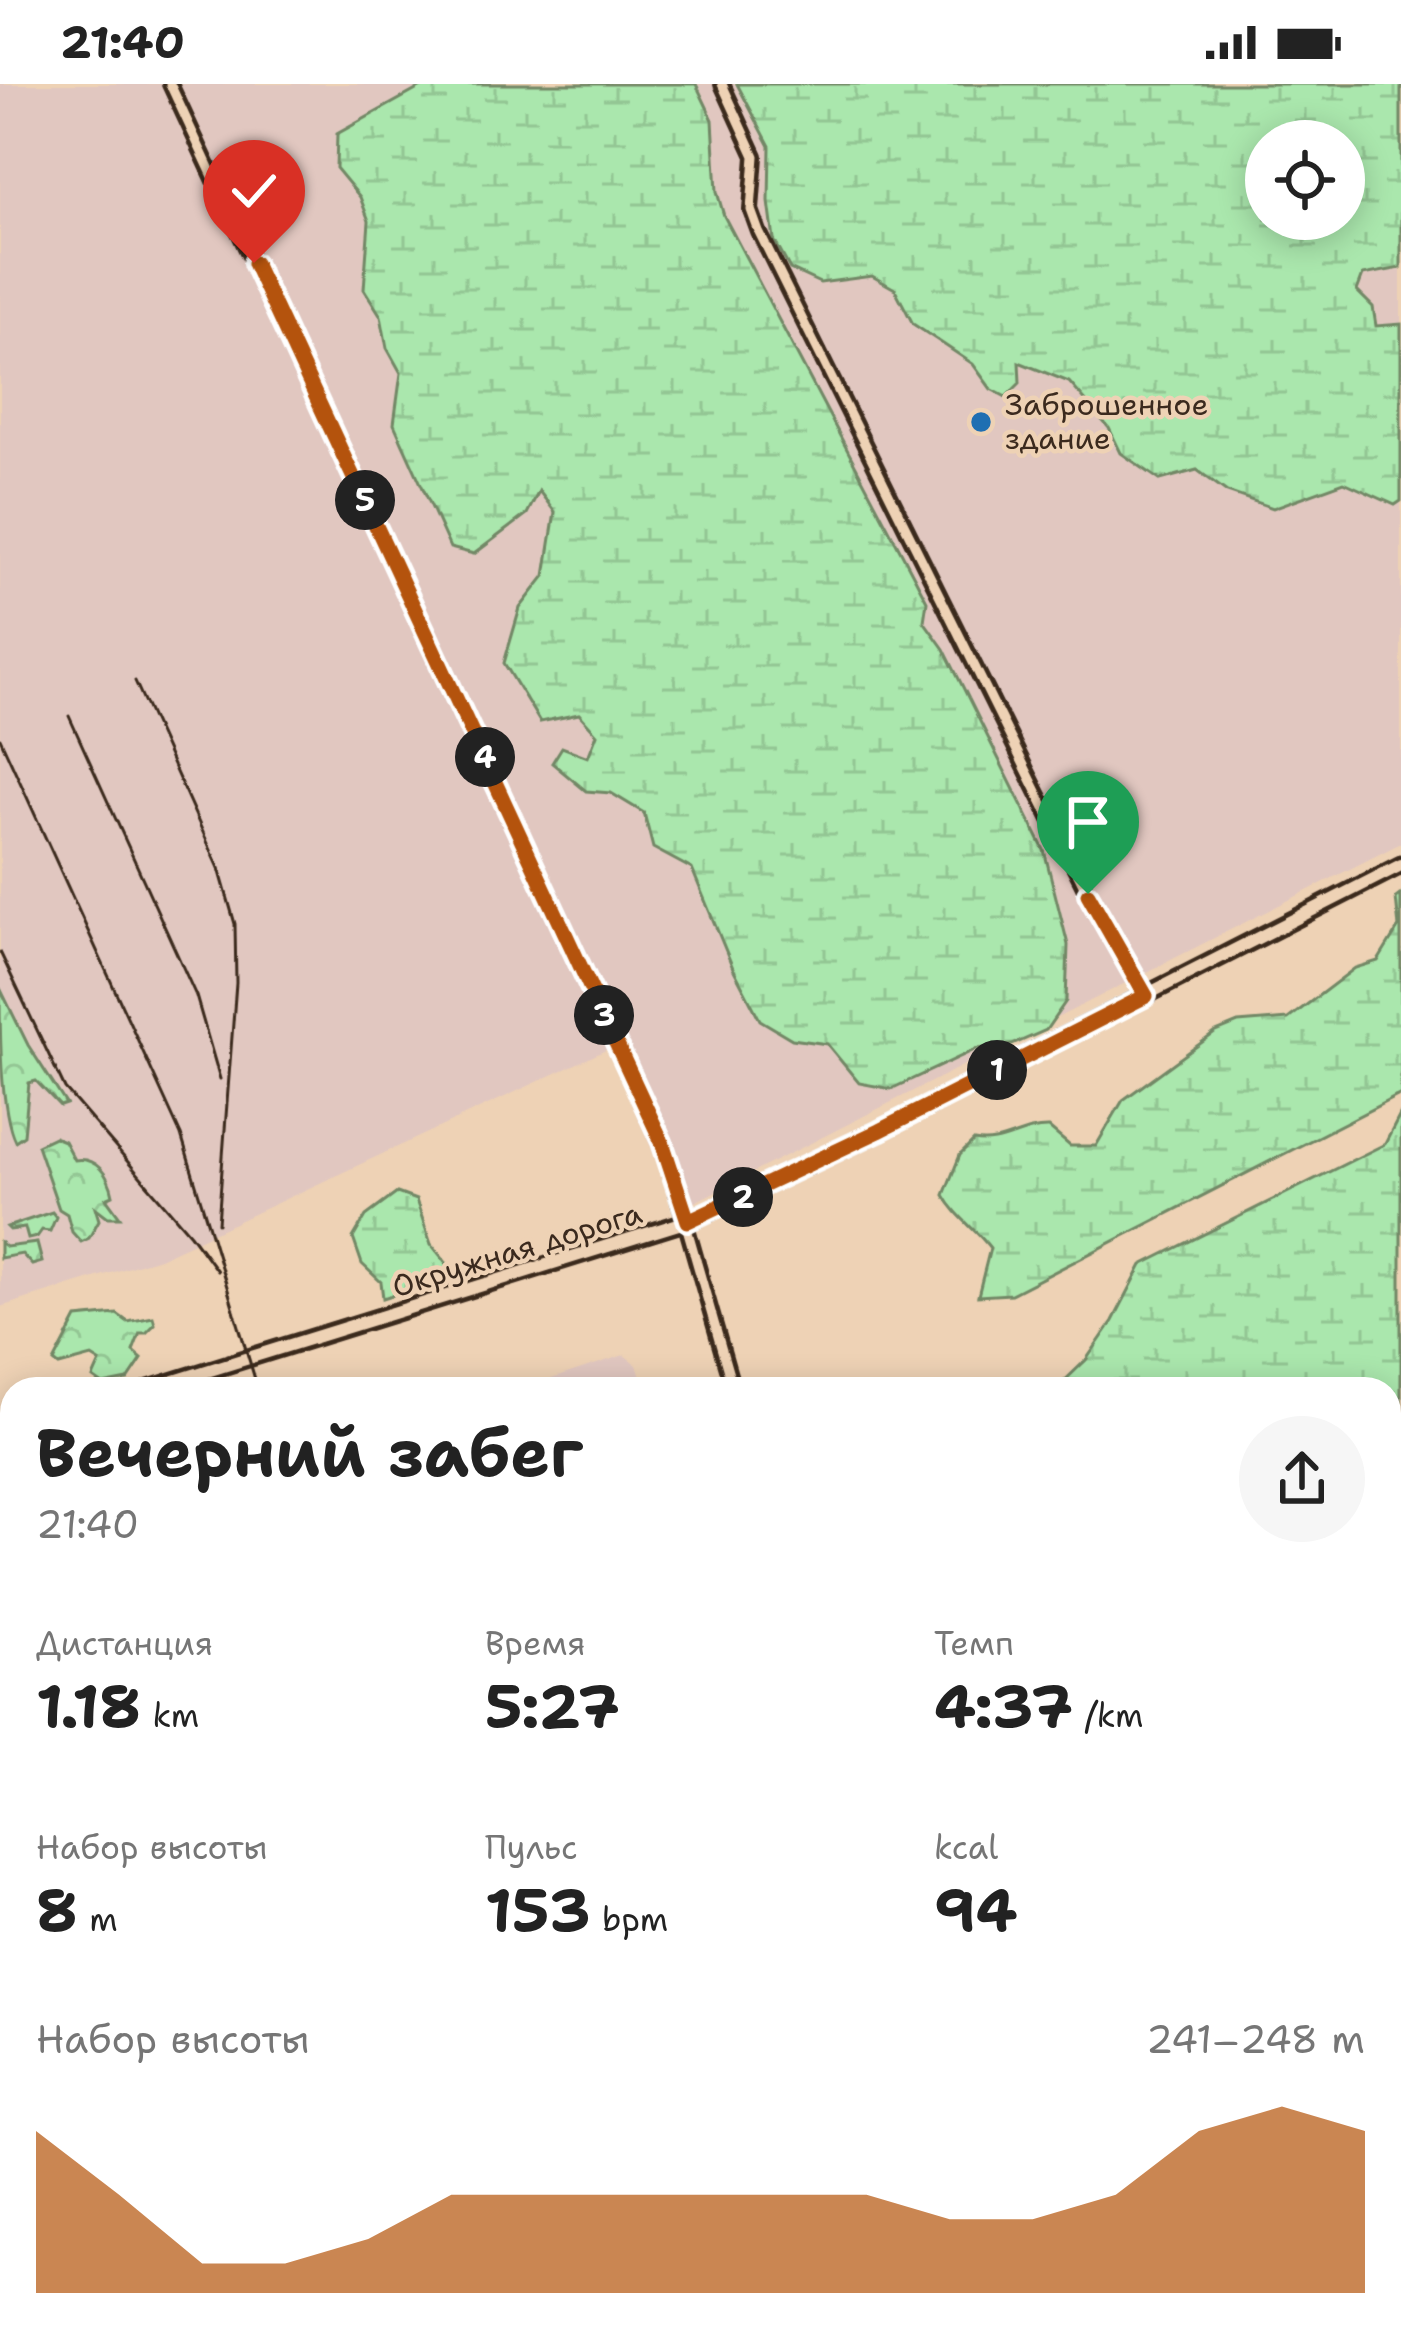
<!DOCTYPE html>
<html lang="ru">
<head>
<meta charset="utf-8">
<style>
	:root { --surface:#fff; --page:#f6f6f6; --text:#222; --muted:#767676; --accent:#b45309 }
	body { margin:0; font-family:"Shantell Sans",sans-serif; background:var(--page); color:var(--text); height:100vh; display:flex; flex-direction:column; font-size:45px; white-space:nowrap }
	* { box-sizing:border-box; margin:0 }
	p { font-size:39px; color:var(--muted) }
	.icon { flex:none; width:66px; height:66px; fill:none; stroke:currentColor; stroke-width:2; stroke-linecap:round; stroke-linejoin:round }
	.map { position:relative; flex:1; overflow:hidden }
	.drawer { position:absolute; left:0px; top:1293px; width:1401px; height:975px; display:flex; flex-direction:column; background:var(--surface); border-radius:36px 36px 0 0; box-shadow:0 6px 30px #0003 }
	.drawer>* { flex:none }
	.buttons { position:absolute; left:1245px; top:36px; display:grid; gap:24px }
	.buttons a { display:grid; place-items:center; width:120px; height:120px; border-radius:50%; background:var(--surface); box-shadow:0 6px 30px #0003; font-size:60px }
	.pin { position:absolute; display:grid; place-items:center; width:102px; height:102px; color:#fff; margin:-123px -51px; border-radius:50% 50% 50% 0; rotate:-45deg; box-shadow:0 0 12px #0007 }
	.pin .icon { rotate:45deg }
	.km { position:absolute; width:60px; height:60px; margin:-30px; border-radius:50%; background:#222; color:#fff; font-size:33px; line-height:60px; text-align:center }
	.round { display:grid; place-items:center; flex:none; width:126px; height:126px; border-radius:63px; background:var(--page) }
	.overview { display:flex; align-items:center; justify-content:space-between; height:204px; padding:0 36px }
	h1 { font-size:66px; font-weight:700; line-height:90px }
	.metrics { display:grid; grid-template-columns:repeat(3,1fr); gap:18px; height:204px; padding:12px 36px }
	.metrics div { display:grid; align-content:center }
	.metrics b { font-size:60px; font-weight:700 }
	.metrics small { font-size:33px; font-weight:400 }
	.metrics p { font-size:33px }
	.chart { height:336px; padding:24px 36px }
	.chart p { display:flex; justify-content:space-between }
	.chart svg { width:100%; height:216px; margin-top:12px; fill:var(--accent); opacity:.7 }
	.status { display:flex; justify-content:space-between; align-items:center; height:84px; padding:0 60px; background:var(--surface); direction:ltr }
	.status svg { height:33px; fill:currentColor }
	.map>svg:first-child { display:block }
</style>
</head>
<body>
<div class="status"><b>21:40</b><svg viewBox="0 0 49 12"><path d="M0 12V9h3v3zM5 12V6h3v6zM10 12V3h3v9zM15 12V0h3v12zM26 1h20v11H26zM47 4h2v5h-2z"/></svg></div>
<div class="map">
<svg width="1401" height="2267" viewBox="0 0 1401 2267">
	<defs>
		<pattern id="forest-crowns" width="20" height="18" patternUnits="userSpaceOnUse" patternTransform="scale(3)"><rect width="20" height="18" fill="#aae7ad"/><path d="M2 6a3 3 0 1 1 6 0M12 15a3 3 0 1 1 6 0" fill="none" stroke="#93c694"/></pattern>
		<pattern id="wetland-marsh" width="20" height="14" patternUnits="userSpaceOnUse" patternTransform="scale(3)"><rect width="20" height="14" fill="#aae7ad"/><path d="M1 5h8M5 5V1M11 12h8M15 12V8" fill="none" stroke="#93c694"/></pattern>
	</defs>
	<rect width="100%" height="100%" fill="#eed2b5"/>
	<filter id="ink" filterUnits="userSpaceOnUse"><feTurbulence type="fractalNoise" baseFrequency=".00833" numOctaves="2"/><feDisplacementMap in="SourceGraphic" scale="24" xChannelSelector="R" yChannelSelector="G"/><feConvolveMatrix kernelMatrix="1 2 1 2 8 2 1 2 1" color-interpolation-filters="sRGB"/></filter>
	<g filter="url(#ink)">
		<!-- built -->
		<g fill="#e1c7c0" fill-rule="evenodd">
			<path d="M0 0H1401V759L679 1126 608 965 159 1174 0 1223ZM1266 57H1344V135H1266Z"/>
			<polygon points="624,1271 637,1281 645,1305 521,1305"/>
			<polygon points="12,1366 12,1496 0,1499 0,1369"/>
			<polygon points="1401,1782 1401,2267 556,2267 552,2256 1389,2256 1389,1786"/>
		</g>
		<!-- forest -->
		<g fill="url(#forest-crowns)" stroke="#728866" stroke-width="3">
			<path d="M0 904 28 961 66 1020 60 1022 36 997 29 999 24 1051 15 1057C0 1027 0 943 0 904Z"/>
			<path d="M54 1053 64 1057 74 1076C96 1072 109 1091 113 1111L106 1114 120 1133H108L95 1123 99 1136 89 1154 81 1158 72 1148 67 1130 59 1125 37 1061Z"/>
			<polygon points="52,1128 56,1133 50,1147 42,1146 37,1153 28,1155 25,1144 10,1146 7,1143"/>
			<polygon points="0,1158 6,1163 37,1159 42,1178 32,1181 22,1170 0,1174"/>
			<polygon points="117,1230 128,1238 153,1233 155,1240 146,1249 140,1249 133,1267 142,1275 128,1296 103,1301 93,1294 100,1278 92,1273 59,1282 54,1278 77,1234"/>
		</g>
		<!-- wetland -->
		<g fill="url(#wetland-marsh)" stroke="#728866" stroke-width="3" fill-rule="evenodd">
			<polygon points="427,0 696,0 713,36 717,108 724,132 927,517 924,537 944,565 1044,766 1068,861 1066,917 1046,946 1012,961 977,965 891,1005 859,999 827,960 792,955 760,936 733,884 692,785 653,764 644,729 611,709 586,707 552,679 562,663 588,673 597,650 579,630 540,638 504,579 520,524 545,492 555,428 539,407 527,430 474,470 450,464 394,340 401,289 387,264 381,232 364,205 369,137 360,113 336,84 337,50"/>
			<path d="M737 0H1401V184L1363 191 1357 207 1373 223 1376 242 1401 240V417L1395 421 1344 398 1273 424 1227 408 1197 386 1160 396 1121 369 1109 344 1069 298 1019 278 1020 299 1006 313 991 305 973 280 913 240 895 205 872 192 820 199 790 185 774 156 769 118 770 62ZM1344 57V135H1266V57Z"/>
			<path d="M1401 810V1010L1011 1210 978 1212 990 1164C975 1144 956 1133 944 1111L960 1071 974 1057C1001 1063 1021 1043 1049 1044L1070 1062H1096L1123 1016 1216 948 1238 939 1288 935 1355 884 1378 877 1399 843 1396 814Z"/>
			<polygon points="1401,1029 1401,1552 1389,1551 1389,1305 1056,1305 1086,1276 1113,1237 1142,1181 1385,1060"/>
			<polygon points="397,1109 416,1116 431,1160 452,1186 443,1195 383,1214 381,1198 362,1180 353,1154 366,1132"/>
		</g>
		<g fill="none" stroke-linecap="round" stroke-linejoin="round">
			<!-- minor casing -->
			<g stroke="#3b2a1e" stroke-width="18">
				<g id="minor">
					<polyline points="170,0 662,1057 733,1305"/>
					<polyline points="722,0 755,72 751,126 759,148 1088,810 1146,912"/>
					<polyline points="1005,2256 1008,2267"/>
				</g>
			</g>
			<!-- major casing -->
			<g stroke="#3b2a1e" stroke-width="21">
				<g id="major">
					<polyline points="149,1305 688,1137 879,1047 1401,781"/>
					<polyline points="0,1350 12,1347"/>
					<polyline points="0,2066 12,2063"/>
					<polyline points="194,2256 197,2267"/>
				</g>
			</g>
			<!-- minor -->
			<use href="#minor" stroke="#eed2b5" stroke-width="9"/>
			<!-- major -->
			<use href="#major" stroke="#eed2b5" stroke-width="12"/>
			<!-- rail -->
			<g stroke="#3b2a1e" stroke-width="3">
				<polyline points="135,597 219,784 235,840 236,899 218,1139"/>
				<polyline points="69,632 196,912 220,995"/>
				<polyline points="0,654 181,1051 258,1305"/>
				<polyline points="0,868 65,1005 190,1150 217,1187"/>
				<polyline points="0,1713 12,1711"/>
				<polyline points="543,2256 547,2267"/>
			</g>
		</g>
	</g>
	<g fill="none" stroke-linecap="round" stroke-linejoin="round" filter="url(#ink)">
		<!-- route casing -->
		<g stroke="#fff" stroke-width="24">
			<polyline id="route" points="254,179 662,1058 688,1137 879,1047 1146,912 1088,810"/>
		</g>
		<!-- route -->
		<use href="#route" stroke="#b45309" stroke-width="15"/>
	</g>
	<!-- markers -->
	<circle fill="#1f6fb2" stroke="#eed2b5" stroke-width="4.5" cx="981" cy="338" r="12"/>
	<g text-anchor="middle" stroke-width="9" stroke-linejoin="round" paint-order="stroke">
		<!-- poi labels -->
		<g font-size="30" fill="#3b2a1e" stroke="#eed2b5" text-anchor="start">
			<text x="1005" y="331">Заброшенное<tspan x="1005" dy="34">здание</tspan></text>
		</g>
		<!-- street labels -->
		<g font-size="30" fill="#3b2a1e" stroke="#eed2b5">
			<text transform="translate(517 1166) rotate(-17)" y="10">Окружная дорога</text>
		</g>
	</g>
</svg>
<div class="buttons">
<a><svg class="icon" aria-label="locate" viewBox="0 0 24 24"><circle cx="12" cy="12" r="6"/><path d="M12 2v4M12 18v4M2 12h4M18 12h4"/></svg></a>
</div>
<div class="pin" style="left:1088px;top:810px;background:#1e9e55"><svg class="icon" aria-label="arrive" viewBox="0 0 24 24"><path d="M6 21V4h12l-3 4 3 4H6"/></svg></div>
<div class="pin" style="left:254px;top:179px;background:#d93025"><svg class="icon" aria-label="check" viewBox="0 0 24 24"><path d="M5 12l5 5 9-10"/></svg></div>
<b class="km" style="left:997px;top:986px">1</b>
<b class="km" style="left:743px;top:1113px">2</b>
<b class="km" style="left:604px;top:931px">3</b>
<b class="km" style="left:485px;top:673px">4</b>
<b class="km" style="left:365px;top:416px">5</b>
<section class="drawer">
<div class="overview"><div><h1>Вечерний забег</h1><p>21:40</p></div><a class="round"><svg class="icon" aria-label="share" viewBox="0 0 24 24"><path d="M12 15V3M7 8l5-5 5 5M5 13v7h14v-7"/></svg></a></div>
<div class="metrics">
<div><p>Дистанция</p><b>1.18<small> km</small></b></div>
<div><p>Время</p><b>5:27</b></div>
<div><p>Темп</p><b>4:37<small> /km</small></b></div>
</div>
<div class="metrics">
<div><p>Набор высоты</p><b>8<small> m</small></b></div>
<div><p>Пульс</p><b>153<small> bpm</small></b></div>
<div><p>kcal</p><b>94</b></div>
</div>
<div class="chart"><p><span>Набор высоты</span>241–248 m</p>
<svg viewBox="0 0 160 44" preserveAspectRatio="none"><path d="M0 44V11L10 24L20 38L30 38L40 33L50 24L60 24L70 24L80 24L90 24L100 24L110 29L120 29L130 24L140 11L150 6L160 11V44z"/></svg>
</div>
</section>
</div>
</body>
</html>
